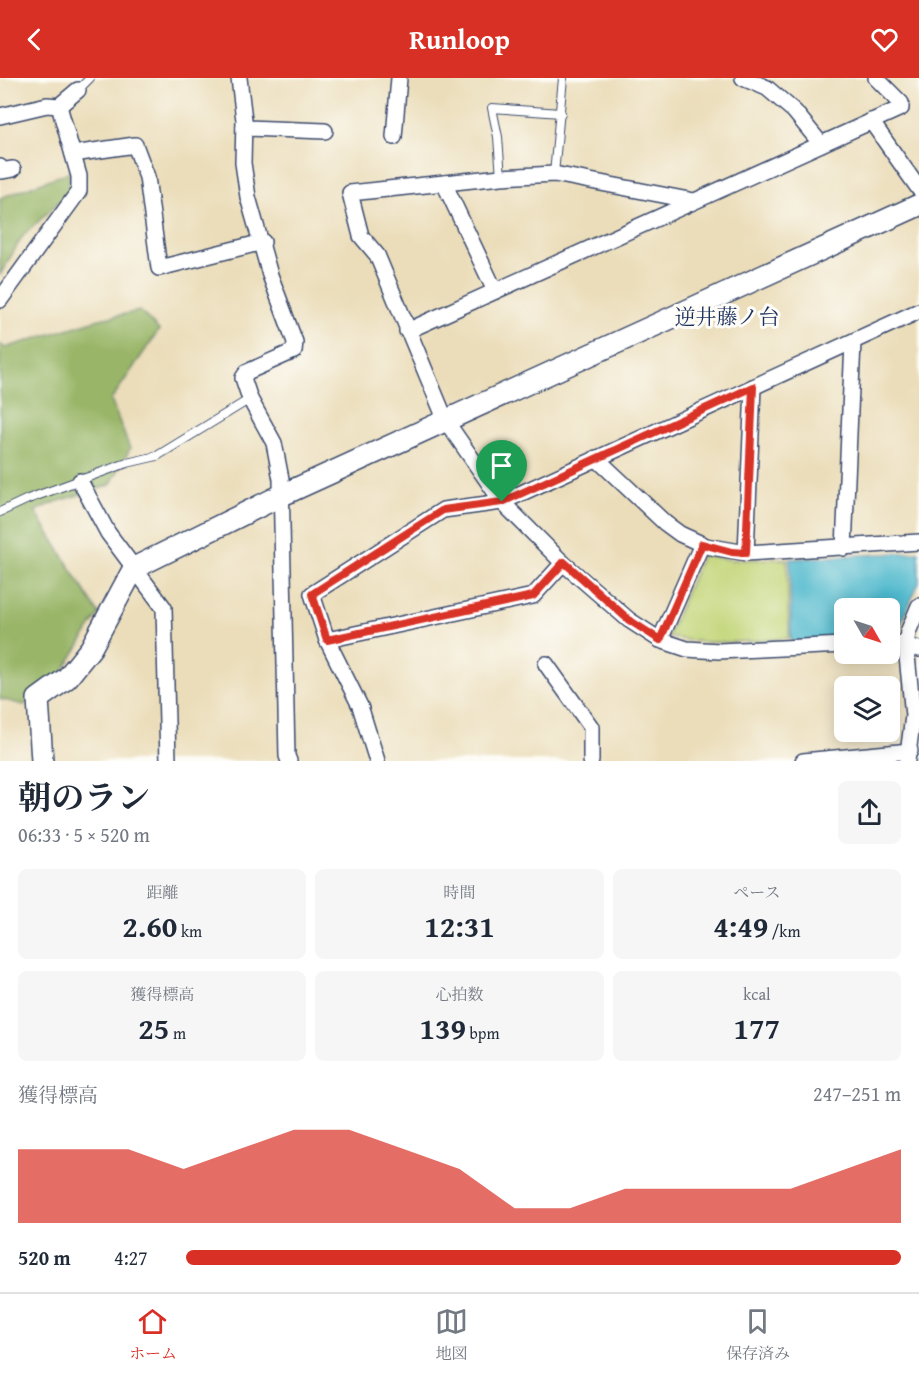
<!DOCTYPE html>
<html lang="ja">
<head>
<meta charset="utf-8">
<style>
	:root { --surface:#fff; --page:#f6f6f7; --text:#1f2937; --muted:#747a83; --line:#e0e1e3; --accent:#d93025 }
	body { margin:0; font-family:"Gentium Book Plus","Noto Serif JP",serif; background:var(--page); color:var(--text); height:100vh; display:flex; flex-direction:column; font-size:22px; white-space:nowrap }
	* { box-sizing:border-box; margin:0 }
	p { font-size:20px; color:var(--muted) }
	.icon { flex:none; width:33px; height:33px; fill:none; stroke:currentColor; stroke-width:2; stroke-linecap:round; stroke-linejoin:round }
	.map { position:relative; height:683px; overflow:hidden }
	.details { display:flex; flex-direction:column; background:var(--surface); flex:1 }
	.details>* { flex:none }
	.needle { width:39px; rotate:129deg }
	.fabs { position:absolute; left:834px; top:520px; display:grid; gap:12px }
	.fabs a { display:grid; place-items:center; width:66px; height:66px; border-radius:9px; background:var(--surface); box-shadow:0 3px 15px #0003; font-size:30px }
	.pin { position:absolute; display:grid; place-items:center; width:51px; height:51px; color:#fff; margin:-62px -26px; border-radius:50% 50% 50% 0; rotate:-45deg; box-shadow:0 0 6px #0007 }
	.pin .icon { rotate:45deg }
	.round { display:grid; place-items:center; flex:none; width:63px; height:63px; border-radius:9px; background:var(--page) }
	.overview { display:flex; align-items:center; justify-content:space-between; height:102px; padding:0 18px }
	h1 { font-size:33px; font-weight:700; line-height:45px }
	.metrics { display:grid; grid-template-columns:repeat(3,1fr); gap:9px; height:102px; padding:6px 18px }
	.metrics div { display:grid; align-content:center; border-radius:9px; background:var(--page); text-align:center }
	.metrics b { font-size:30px; font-weight:700 }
	.metrics small { font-size:16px; font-weight:400 }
	.metrics p { font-size:16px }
	.chart { height:168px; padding:12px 18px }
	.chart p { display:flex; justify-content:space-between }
	.chart svg { width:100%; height:108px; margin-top:6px; fill:var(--accent); opacity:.7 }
	ul { padding:0 18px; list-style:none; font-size:20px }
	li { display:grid; grid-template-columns:96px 72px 1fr; align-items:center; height:45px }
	li i { height:15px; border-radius:8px; background:var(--accent) }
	header { display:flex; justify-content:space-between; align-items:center; height:78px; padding:0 18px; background:var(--accent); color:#fff; font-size:27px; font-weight:700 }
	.menu { display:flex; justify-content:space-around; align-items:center; height:84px; border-top:2px solid var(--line); background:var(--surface); font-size:16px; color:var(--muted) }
	.menu a { display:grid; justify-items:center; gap:3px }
	.menu .active { color:var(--accent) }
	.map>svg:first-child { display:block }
</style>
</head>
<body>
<header><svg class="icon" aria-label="back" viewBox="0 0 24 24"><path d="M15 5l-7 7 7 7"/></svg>Runloop<svg class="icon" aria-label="heart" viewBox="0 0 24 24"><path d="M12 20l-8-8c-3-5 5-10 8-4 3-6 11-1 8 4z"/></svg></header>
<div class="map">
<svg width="919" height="683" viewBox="0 0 919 683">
	<rect width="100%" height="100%" fill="#fdfcf7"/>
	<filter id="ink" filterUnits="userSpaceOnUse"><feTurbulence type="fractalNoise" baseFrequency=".0167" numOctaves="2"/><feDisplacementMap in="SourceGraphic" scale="12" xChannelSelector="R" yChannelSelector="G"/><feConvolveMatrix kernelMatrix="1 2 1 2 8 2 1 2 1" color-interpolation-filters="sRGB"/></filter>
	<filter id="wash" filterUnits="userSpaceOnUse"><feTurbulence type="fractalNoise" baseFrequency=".008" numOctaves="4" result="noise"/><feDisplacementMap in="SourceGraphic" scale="24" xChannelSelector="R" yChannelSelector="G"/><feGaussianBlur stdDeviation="1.35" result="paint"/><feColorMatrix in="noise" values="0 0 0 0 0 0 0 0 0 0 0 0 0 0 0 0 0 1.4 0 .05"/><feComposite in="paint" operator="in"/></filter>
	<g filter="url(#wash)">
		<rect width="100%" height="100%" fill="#ebddb9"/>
		<!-- green -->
		<path fill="#c2d578" stroke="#6e826b" stroke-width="1.5" d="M702 477 731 482 787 481 789 560C748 563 708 569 668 558Z"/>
		<!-- forest -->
		<g fill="#99b668" stroke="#5a7263" stroke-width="1.5">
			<polygon points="69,94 69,114 22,159 0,197 0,120"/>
			<polygon points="140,233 159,252 111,322 130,371 110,407 56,424 35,433 99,536 63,593 24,627 0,621 0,266 5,270 100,241"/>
		</g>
		<!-- water -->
		<polygon fill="#4eb8cc" stroke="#347495" stroke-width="1.5" points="919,474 919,504 899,550 894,555 890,556 890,531 844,531 844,559 791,564 790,481"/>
	</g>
	<g filter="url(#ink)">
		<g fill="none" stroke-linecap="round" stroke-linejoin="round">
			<!-- lane casing -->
			<g stroke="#3a496c" stroke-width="10">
				<g id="lane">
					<polyline points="78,12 90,0"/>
					<polyline points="554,96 563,0"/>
					<polyline points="501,99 498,59 492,30 561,35"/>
					<polyline points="0,434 28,421 127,385 157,378 250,321"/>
				</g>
			</g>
			<!-- street casing -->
			<g stroke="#3a496c" stroke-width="18">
				<g id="street">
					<polyline points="239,0 244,42 243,85 248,119 270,197 295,264 294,273 247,294 243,300 250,321 274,365 281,401 287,678 289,683"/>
					<polyline points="743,0 767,10 794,33 821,66"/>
					<polyline points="59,28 78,12"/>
					<polyline points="0,38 47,27 59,28 79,98 79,113 0,222"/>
					<polyline points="871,43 919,111"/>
					<polyline points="244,50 325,53"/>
					<polyline points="394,59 399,0"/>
					<polyline points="73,76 135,67 147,99 159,190 263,164"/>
					<polyline points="0,89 1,93 13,91"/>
					<polyline points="444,105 495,213"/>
					<polyline points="694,123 554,96 501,99 350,115 361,158 377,177 446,343 502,424 563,485 629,542 660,562 687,571 719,573 844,567"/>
					<polyline points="407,253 901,30 901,25 876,0"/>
					<polyline points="596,380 665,445 680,456 706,468 746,475 919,464"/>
					<polyline points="80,403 108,455 164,530 168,683"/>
					<polyline points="844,470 853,264"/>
					<polyline points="746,475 753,309"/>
					<polyline points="327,562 533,518 563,485"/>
					<polyline points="660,562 702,466"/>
					<polyline points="890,564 919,571"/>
					<polyline points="546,586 591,649 591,683"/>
					<polyline points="377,683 360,628 327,562 312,516 443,432 502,424 919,233"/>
					<polyline points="803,683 910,673"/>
					<polyline points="907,683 913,638 906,568 908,554 919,528"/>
				</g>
			</g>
			<!-- secondary casing -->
			<g stroke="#3a496c" stroke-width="24">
				<polyline id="secondary" points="42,683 38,621 67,600 91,570 134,490 280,418 919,127"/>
			</g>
			<!-- lane -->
			<use href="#lane" stroke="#fff" stroke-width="8"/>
			<!-- street -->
			<use href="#street" stroke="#fff" stroke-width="15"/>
			<!-- secondary -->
			<use href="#secondary" stroke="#fff" stroke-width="21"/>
		</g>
	</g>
	<g fill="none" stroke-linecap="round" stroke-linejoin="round" filter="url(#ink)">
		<!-- route casing -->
		<g stroke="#fff" stroke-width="12">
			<polygon id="route" points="753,309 746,475 732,474 702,466 660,562 629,542 564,484 533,518 327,562 312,516 443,432 502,424"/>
		</g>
		<!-- route -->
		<use href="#route" stroke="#d93025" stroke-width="8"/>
	</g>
	<g text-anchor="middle" stroke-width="6" stroke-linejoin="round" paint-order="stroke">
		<!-- neighbourhood labels -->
		<g font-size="21" fill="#1b2f5e" stroke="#fdfcf7">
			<text x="727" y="246">逆井藤ノ台</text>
		</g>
	</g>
</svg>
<div class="fabs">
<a><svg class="needle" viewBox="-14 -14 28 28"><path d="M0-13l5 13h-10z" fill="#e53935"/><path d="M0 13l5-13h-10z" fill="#747a83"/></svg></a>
<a><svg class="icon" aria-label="layers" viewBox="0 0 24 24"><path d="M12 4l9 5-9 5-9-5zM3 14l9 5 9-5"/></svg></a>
</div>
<div class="pin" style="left:502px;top:424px;background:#1e9e55"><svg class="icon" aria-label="arrive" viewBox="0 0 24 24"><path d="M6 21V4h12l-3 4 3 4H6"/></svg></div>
</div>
<section class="details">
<div class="overview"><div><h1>朝のラン</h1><p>06:33 · 5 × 520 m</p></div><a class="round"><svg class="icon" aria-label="share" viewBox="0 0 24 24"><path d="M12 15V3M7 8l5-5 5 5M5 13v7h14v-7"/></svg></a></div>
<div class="metrics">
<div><p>距離</p><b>2.60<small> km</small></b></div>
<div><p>時間</p><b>12:31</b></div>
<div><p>ペース</p><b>4:49<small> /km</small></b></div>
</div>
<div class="metrics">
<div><p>獲得標高</p><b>25<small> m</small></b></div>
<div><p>心拍数</p><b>139<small> bpm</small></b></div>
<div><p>kcal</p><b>177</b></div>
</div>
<div class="chart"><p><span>獲得標高</span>247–251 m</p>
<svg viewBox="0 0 160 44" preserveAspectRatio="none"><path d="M0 44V14L10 14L20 14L30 22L40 14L50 6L60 6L70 14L80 22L90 38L100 38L110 30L120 30L130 30L140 30L150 22L160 14V44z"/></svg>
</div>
<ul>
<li><b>520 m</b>4:27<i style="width:100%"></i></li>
</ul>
</section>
<nav class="menu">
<a class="active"><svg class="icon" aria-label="home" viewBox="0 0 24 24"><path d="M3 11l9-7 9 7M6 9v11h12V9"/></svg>ホーム</a>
<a><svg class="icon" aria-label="map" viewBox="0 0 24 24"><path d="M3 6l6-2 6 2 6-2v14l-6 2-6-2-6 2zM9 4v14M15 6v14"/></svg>地図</a>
<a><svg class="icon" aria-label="saved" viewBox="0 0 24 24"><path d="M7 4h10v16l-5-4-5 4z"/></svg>保存済み</a>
</nav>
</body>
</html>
